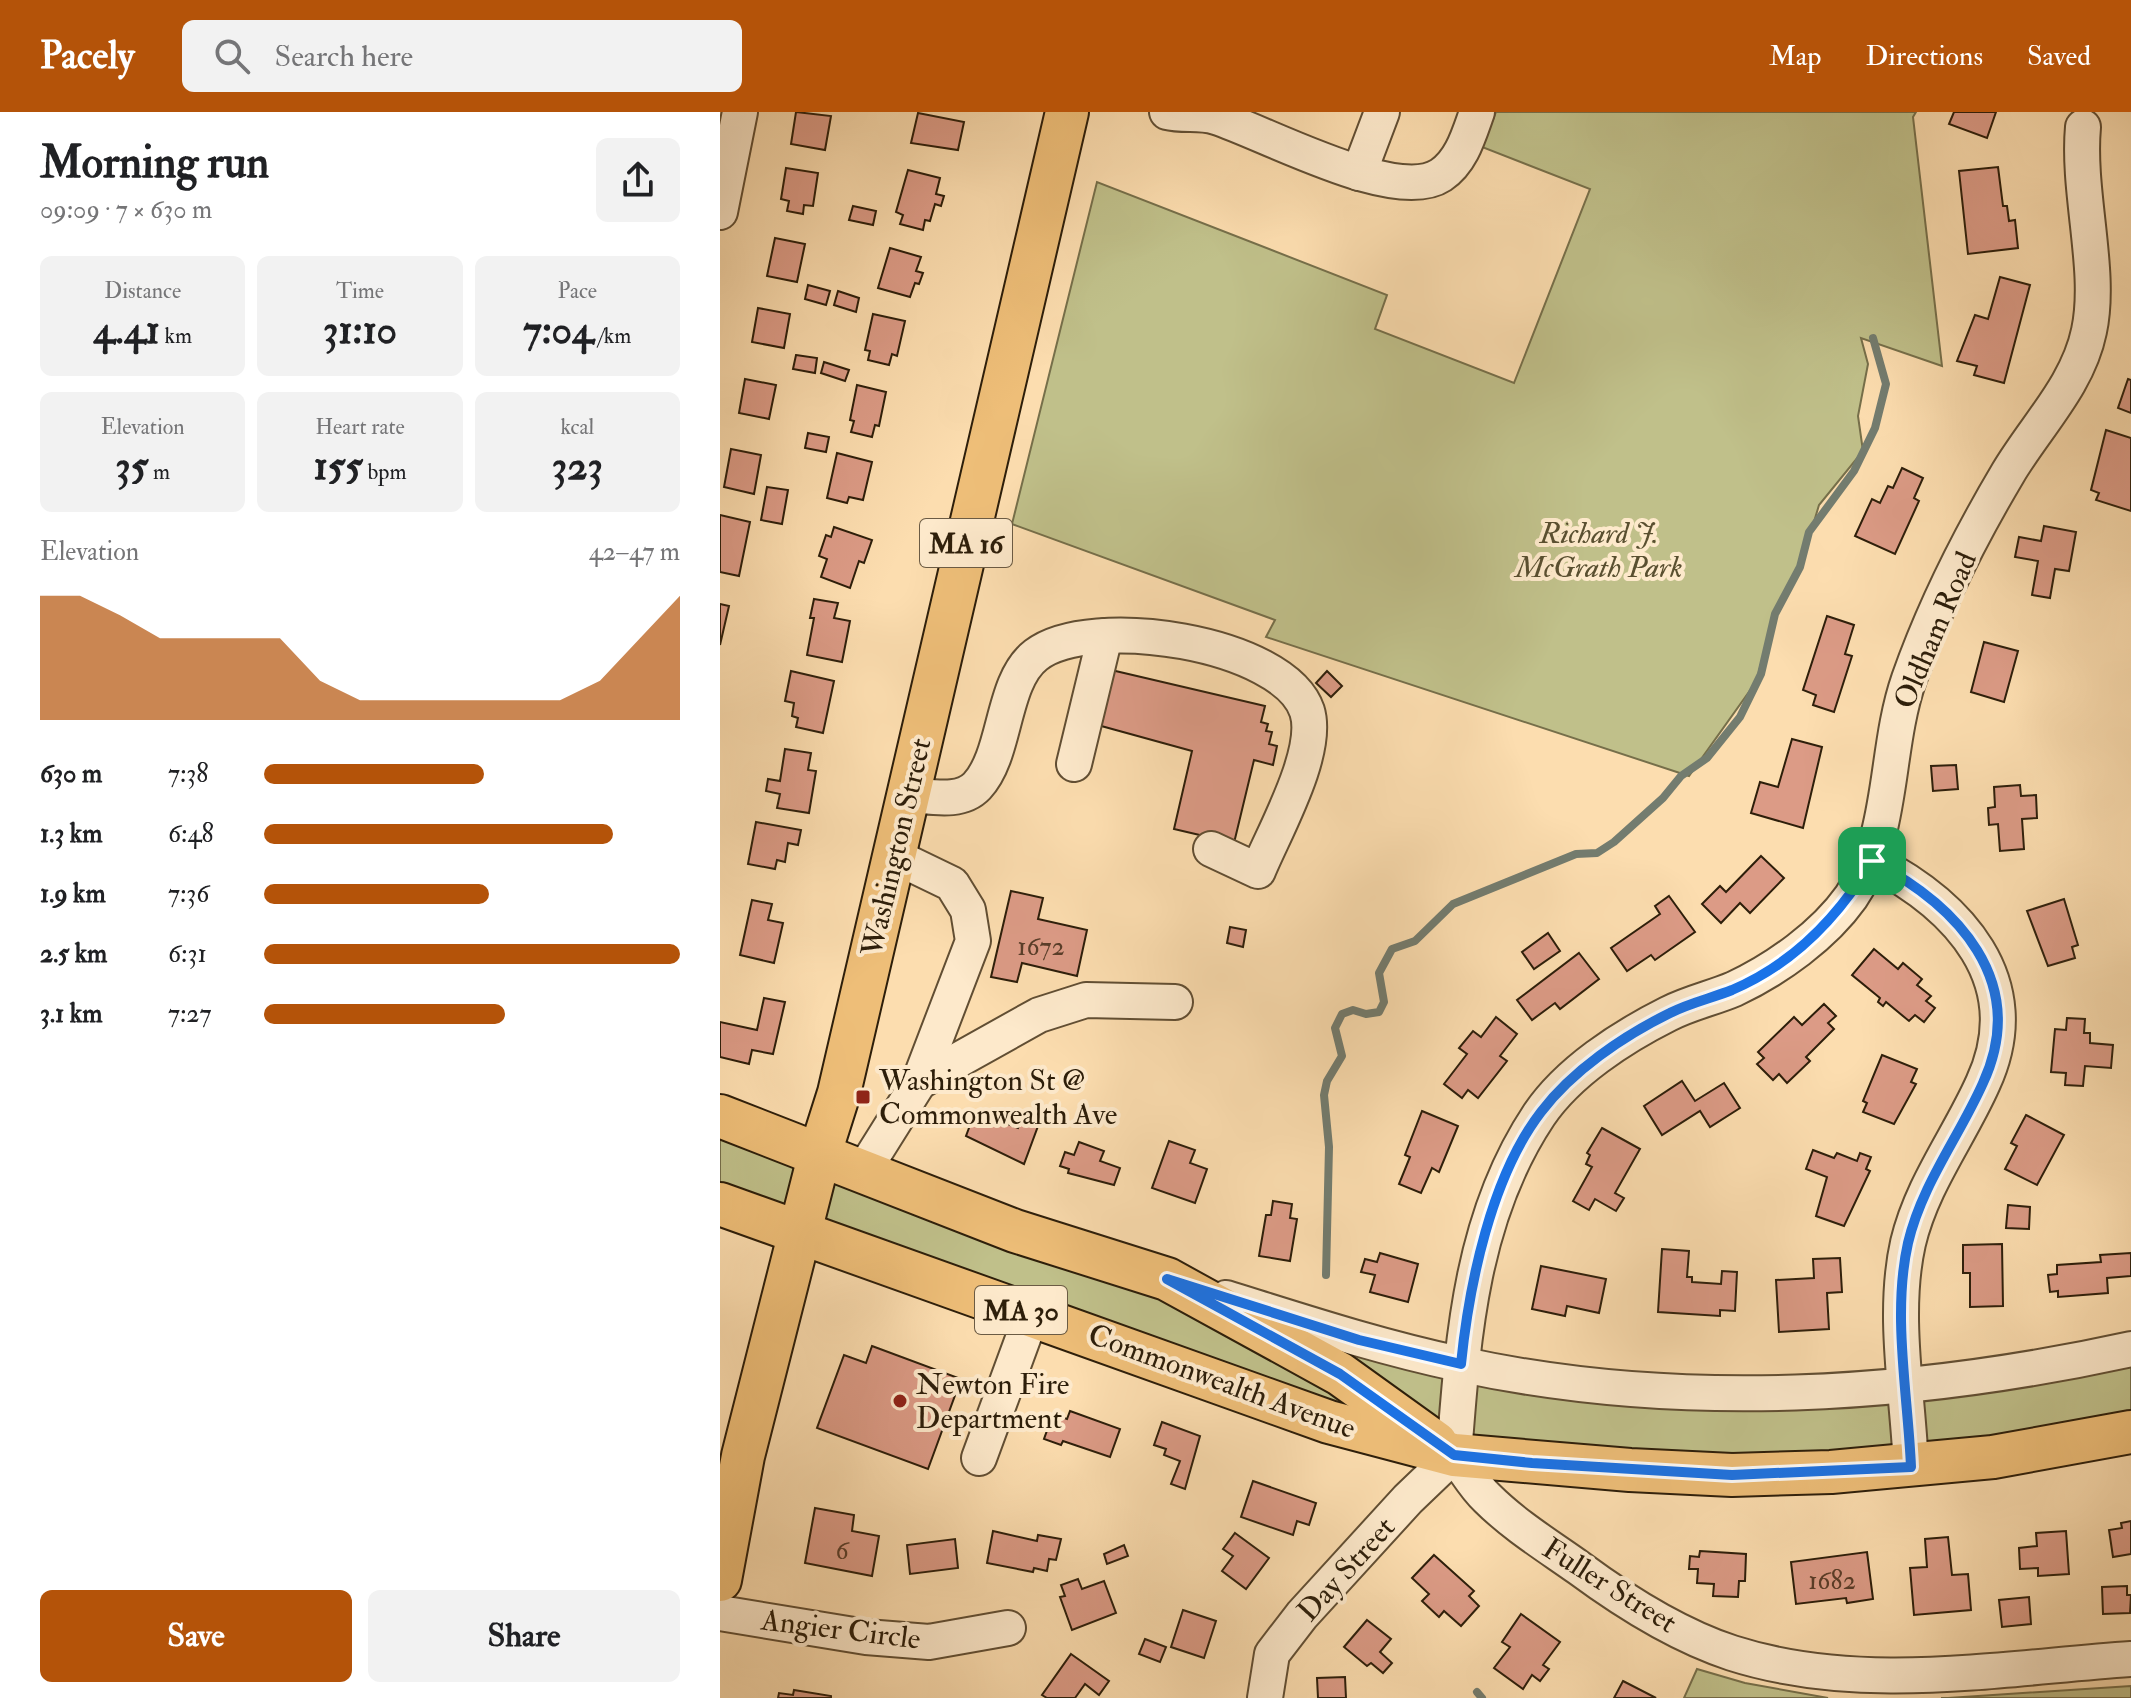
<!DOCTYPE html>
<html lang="en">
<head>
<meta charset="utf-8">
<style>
	:root { --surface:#fff; --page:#f2f2f2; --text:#202124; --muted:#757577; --accent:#b45309 }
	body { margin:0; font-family:"IM FELL Double Pica",serif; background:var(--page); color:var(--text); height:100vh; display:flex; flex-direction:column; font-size:30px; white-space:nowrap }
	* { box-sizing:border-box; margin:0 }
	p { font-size:26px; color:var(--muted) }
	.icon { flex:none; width:44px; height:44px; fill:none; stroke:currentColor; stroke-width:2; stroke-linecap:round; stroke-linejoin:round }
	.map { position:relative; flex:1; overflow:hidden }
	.side { display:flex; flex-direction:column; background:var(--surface); width:720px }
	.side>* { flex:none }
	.pin { position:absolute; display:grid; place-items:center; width:68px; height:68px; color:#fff; margin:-34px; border-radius:16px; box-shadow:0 4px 12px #0006 }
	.round { display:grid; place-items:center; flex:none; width:84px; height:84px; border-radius:12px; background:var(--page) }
	.summary { display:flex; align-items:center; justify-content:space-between; height:136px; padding:0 40px }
	h1 { font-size:44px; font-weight:800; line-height:60px }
	.metrics { display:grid; grid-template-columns:repeat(3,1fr); gap:12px; height:136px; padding:8px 40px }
	.metrics div { display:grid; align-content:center; border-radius:12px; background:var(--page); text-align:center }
	.metrics b { font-size:40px; font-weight:800 }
	.metrics small { font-size:22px; font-weight:400 }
	.metrics p { font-size:22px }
	.chart { height:224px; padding:16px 40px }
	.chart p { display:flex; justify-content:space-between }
	.chart svg { width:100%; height:144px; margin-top:8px; fill:var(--accent); opacity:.7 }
	.primary-button { display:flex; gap:16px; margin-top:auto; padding:16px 40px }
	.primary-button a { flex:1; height:92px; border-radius:12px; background:var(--accent); color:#fff; font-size:32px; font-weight:800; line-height:92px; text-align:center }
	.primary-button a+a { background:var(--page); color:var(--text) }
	ul { padding:0 40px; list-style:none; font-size:26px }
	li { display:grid; grid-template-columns:128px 96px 1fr; align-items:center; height:60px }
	li i { height:20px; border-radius:10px; background:var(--accent) }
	header { display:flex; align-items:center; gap:48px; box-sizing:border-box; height:112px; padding:0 40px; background:var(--accent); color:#fff }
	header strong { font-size:38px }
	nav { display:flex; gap:44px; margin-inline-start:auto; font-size:28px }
	.search { width:560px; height:72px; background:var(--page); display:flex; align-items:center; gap:20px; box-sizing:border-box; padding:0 28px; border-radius:12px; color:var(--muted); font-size:30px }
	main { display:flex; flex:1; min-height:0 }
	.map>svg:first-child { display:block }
</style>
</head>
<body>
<header>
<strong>Pacely</strong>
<div class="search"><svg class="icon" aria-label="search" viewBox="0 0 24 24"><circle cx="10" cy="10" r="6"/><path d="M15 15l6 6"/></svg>Search here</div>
<nav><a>Map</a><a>Directions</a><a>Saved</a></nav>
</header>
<main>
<section class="side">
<div class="summary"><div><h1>Morning run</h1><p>09:09 · 7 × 630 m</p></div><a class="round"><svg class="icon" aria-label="share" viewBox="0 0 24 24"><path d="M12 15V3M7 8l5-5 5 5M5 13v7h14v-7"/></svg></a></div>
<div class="metrics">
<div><p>Distance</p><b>4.41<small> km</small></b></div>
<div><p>Time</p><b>31:10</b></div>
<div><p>Pace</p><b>7:04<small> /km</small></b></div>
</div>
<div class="metrics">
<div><p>Elevation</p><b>35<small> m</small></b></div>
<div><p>Heart rate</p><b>155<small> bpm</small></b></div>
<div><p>kcal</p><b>323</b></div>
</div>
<div class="chart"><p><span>Elevation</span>42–47 m</p>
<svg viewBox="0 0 160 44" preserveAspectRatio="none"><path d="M0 44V6L10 6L20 12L30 19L40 19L50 19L60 19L70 32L80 38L90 38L100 38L110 38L120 38L130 38L140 32L150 19L160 6V44z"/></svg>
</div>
<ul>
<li><b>630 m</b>7:38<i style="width:53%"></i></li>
<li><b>1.3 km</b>6:48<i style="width:84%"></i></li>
<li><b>1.9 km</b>7:36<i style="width:54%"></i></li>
<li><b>2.5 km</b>6:31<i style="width:100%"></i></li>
<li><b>3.1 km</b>7:27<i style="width:58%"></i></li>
</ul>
<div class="primary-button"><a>Save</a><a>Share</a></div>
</section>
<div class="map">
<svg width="1411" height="1586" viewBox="0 0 1411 1586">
	<rect width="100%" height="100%" fill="#fcddaf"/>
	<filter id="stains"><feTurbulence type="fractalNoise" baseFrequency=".0025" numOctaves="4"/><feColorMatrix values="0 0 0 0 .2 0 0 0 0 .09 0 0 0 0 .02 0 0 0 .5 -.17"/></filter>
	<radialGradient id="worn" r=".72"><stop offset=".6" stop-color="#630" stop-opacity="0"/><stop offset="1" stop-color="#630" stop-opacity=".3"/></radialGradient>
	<!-- green -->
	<g fill="#c0c08a" stroke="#766f4a" stroke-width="2">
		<polygon points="776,0 1196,0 1193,5 1222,254 1141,226 1148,252 1138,304 1143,339 1099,393 1082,450 1055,501 1036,570 969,664 546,525 555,508 292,412 377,70 667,183 655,217 794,271 870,77 762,35"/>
		<polygon points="0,1004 639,1228 992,1280 1411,1237 1411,1320 1273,1345 734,1343 0,1092"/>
		<polygon points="977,1557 1025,1571 1108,1586 964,1586"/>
		<polygon points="1411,1574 1411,1586 1221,1586 1228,1586"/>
	</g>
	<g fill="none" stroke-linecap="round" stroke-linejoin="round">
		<!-- stream -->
		<g stroke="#737c6f" stroke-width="8">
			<polyline points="606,1163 609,1035 604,983 607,969 622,944 615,916 622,902 633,898 646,902 659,900 664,890 659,861 672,837 695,829 733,792 856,742 877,741 894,730 943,686 961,664 987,646 1020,605 1041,562 1055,502 1080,455 1089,420 1134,359 1155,316 1166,272 1153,226"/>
			<polyline points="757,1580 762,1586"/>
		</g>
	</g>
	<!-- building -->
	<g fill="#dc9b86" stroke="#2d1e0a" stroke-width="2">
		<polygon points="76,0 111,4 105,38 71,32"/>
		<polygon points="1234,0 1276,0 1267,26 1229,12"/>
		<polygon points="198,1 244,10 238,38 191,31"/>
		<polygon points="1278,55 1283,94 1287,94 1289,109 1295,108 1298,136 1248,142 1239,59"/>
		<polygon points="66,56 98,61 93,94 84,93 83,102 67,99 69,89 61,87"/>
		<polygon points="188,58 220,66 216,82 224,84 221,94 215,92 210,109 205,108 203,118 180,112 183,103 176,100"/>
		<polygon points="133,94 156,99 153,113 129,108"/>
		<polygon points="55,126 85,132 77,170 47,164"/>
		<polygon points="170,136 201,145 196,159 203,161 199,172 195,171 190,185 158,176"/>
		<polygon points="1280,165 1310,173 1284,271 1254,263 1257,254 1237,249 1255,203 1268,207"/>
		<polygon points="88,173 110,179 106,193 85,187"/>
		<polygon points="118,179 139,186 136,200 114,193"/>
		<polygon points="38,196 70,202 64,236 32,230"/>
		<polygon points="153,202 185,209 177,244 172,242 169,253 148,248 150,239 145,238"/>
		<polygon points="76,243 97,246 95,261 73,257"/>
		<polygon points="104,250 129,258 125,269 101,261"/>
		<polygon points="25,267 56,273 49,307 19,301"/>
		<polygon points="1408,267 1411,268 1411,301 1398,296"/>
		<polygon points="137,273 166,280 159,314 155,313 152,325 131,320 134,309 130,308"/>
		<polygon points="1386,318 1411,326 1411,399 1376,388 1379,381 1371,378"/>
		<polygon points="88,321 109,325 106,340 85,336"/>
		<polygon points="11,337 41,343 34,382 4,375"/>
		<polygon points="117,341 152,350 143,388 129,385 127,391 107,386"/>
		<polygon points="1182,356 1203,366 1194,386 1199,389 1175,442 1135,424 1152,387 1160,391 1168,374 1173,376"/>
		<polygon points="47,375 68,378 62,412 41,408"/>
		<polygon points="0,403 30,410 19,464 0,460"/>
		<polygon points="1324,414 1356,420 1349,459 1335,457 1330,486 1312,483 1318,449 1295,445 1299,425 1321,429"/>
		<polygon points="114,415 152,428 144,451 139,449 130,476 101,465 107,447 99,444 106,423 111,425"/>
		<polygon points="94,487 118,491 114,506 130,509 122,550 87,543 94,506 90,506"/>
		<polygon points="0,492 9,494 0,533"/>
		<polygon points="1107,504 1134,513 1125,542 1132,544 1114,600 1093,593 1096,583 1083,578"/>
		<polygon points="1264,530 1298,539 1284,590 1251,580"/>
		<polygon points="387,557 545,594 541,610 548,612 546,619 552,620 549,632 557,634 553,653 534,648 514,731 454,717 472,639 374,612"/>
		<polygon points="71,559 114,569 103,621 76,615 78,606 72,604 74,591 65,589"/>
		<polygon points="607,559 622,574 611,585 596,571"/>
		<polygon points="1072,627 1102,635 1083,716 1031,701 1040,670 1058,675"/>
		<polygon points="65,637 91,641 88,658 96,659 89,701 57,696 60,682 46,679 48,667 60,669"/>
		<polygon points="1236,653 1238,677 1213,679 1211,654"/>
		<polygon points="1300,673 1301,684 1316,683 1317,706 1302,707 1304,737 1280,739 1278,712 1269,713 1268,696 1275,695 1274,675"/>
		<polygon points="36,710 81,718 78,733 68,731 65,750 57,748 55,757 28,752"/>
		<polygon points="1041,744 1064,766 1030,801 1020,791 1001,811 982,792 1000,774 1006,780"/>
		<polygon points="291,779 323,786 318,807 367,818 357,864 302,851 297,870 271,865"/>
		<polygon points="949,784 975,820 935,848 931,843 907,859 891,836 940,802 935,794"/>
		<polygon points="1344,787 1358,833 1352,835 1355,846 1328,854 1307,799"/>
		<polygon points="32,788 52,792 48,808 63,811 54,851 20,843"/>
		<polygon points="510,815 526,818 523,835 507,831"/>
		<polygon points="828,821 840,839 814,857 802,840"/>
		<polygon points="1154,837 1178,857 1183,851 1202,867 1197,873 1211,884 1206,889 1215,896 1204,910 1195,903 1189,909 1166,890 1163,894 1158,890 1160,886 1132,863"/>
		<polygon points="859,841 879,867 840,897 835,891 812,908 797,888"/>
		<polygon points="44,886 65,890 53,942 32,938 29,952 0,945 0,910 37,918"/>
		<polygon points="1104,892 1116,904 1108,911 1114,917 1086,945 1090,949 1067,971 1059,962 1053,968 1037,952 1044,946 1038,940 1074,905 1082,913"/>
		<polygon points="776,905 797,922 780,944 787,949 758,986 748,978 742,986 724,972 747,942 739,936 753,919 761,925"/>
		<polygon points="1347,906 1365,907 1364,921 1370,921 1370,931 1393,933 1391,956 1365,954 1363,974 1345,973 1346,961 1331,960 1335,917 1346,918"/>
		<polygon points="1162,943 1197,957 1191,970 1196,972 1174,1012 1143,1000 1147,991 1143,989"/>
		<polygon points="962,969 975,989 1004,971 1020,996 990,1015 980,999 942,1023 924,994"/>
		<polygon points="702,999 738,1014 719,1060 712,1056 701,1081 679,1072 690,1045 685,1043"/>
		<polygon points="255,1000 298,1016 302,1008 318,1014 304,1052 246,1024"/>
		<polygon points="1306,1003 1344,1023 1317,1073 1285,1057 1297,1034 1291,1031"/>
		<polygon points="882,1016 920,1037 895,1081 904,1086 896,1099 875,1087 869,1098 853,1089 872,1055 866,1052 870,1043 867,1041"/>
		<polygon points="449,1029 475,1038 470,1051 487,1057 475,1091 432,1076"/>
		<polygon points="359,1030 384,1039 380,1049 400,1056 394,1073 348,1061 349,1057 340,1054 345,1040 354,1043"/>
		<polygon points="1093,1038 1114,1046 1117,1041 1137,1049 1140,1041 1151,1045 1146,1057 1150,1059 1124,1114 1096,1104 1107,1065 1086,1057"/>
		<polygon points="553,1089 572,1092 570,1106 577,1107 570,1149 539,1144 546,1103 551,1103"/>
		<polygon points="1288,1093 1310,1095 1309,1117 1286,1116"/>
		<polygon points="1282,1132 1283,1194 1250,1195 1250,1161 1243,1161 1243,1133"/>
		<polygon points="942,1137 969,1139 967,1165 972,1165 972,1170 1001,1172 1002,1159 1017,1160 1015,1199 1000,1198 1000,1204 938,1200"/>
		<polygon points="660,1141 698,1152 688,1190 650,1180 655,1163 641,1160 645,1147 657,1150"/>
		<polygon points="1411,1141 1411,1164 1387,1166 1388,1181 1338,1185 1338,1179 1330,1180 1328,1163 1337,1162 1337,1153 1381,1150 1380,1143"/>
		<polygon points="1120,1146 1122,1180 1107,1181 1109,1217 1059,1220 1056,1168 1094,1166 1093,1147"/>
		<polygon points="821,1154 886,1167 879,1201 847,1194 845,1204 812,1197"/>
		<polygon points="152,1234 241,1267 208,1357 97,1316 124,1243 146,1251"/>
		<polygon points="350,1299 400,1317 390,1345 343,1329 341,1333 324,1327 333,1302 347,1307"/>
		<polygon points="442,1310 480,1324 465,1377 451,1372 460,1349 444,1343 446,1337 434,1333"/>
		<polygon points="533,1369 596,1391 589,1413 577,1409 573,1423 521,1405"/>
		<polygon points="95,1396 134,1403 132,1419 159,1424 152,1464 85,1451"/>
		<polygon points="1411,1409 1411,1442 1393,1445 1389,1418 1402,1416 1401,1411"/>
		<polygon points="273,1419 317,1429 318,1423 341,1427 336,1448 329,1447 327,1459 314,1456 313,1460 267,1451"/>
		<polygon points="1346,1419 1349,1462 1318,1464 1318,1456 1300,1457 1299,1436 1317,1434 1316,1421"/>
		<polygon points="515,1421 549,1446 526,1477 502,1459 513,1444 503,1437"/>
		<polygon points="1228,1425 1232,1463 1248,1462 1251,1498 1194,1503 1190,1456 1207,1455 1205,1427"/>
		<polygon points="235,1427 238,1456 190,1462 187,1433"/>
		<polygon points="404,1433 408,1444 387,1452 384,1442"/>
		<polygon points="980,1439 1026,1442 1025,1469 1019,1469 1018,1485 993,1484 994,1472 977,1471 978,1457 969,1457 970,1444 979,1445"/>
		<polygon points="1147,1440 1153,1487 1127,1491 1126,1486 1076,1492 1071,1450"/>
		<polygon points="714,1443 754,1479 749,1484 759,1494 741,1514 724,1499 719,1505 702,1489 709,1482 692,1466"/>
		<polygon points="358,1467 362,1477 384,1469 396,1501 352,1518 340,1485 345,1484 341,1473"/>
		<polygon points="1407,1474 1407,1483 1411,1483 1410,1501 1383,1502 1382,1475"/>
		<polygon points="1309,1485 1311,1512 1282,1515 1279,1488"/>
		<polygon points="463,1498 496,1509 484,1546 451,1535"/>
		<polygon points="801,1502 840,1530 823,1553 829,1557 820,1569 812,1563 803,1577 774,1556 790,1535 782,1530"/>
		<polygon points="647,1508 671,1527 660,1540 672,1551 663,1561 651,1551 647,1554 624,1535"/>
		<polygon points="425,1527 446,1535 440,1550 419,1542"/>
		<polygon points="351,1542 389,1569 379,1583 365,1572 355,1586 327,1586 322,1583"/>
		<polygon points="625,1565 626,1586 598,1586 597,1566"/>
		<polygon points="903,1569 936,1586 894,1586"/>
		<polygon points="74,1578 111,1584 111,1586 58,1586 59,1581 73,1583"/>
	</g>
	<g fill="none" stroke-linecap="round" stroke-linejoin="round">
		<!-- minor casing -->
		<g stroke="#614e33" stroke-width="38">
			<g id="minor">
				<path d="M447 0C463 4 480 0 496 5 546 21 676 93 721 63 742 49 749 22 757 0"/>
				<polyline points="639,61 662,0"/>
				<polyline points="0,100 20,0"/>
				<polyline points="354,652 385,524"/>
				<path d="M187 683C210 684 240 692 257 674 287 642 281 570 316 543 370 501 564 530 587 599 600 640 554 720 538 759L491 737"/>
				<path d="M1152 749C1238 793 1310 869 1263 971 1239 1025 1202 1072 1188 1131 1172 1202 1188 1283 1191 1355"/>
				<polyline points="199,970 319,903 366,888 455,890"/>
				<polyline points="142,1061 199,970 253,829 248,798 232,772 174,744"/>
				<path d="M506 1186C583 1210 659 1235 739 1252 959 1300 1192 1285 1411 1237"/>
				<path d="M734 1343C743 1225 751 1105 819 1003 848 960 902 925 948 902 969 891 993 886 1014 877 1057 857 1104 823 1131 785 1175 721 1164 639 1189 567 1214 496 1250 425 1288 361 1316 314 1358 273 1369 219 1382 159 1357 81 1363 15"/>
				<path d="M734 1343C745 1357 754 1374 767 1386 794 1413 828 1434 859 1456 905 1490 957 1523 1012 1541 1140 1582 1280 1556 1411 1547"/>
				<polyline points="259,1346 312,1202"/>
				<polyline points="0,1501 146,1525 209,1530 288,1516"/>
				<polyline points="545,1586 552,1542 582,1503 688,1387 734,1343"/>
			</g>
		</g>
		<!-- major casing -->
		<g stroke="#2d1e0a" stroke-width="46">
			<g id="major">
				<polyline points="0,1004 295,1119 447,1167 620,1262 716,1331"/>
				<polyline points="0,1092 609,1310 734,1343 910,1358 1012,1363 1111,1360 1273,1345 1411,1320"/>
				<polyline points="0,1468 23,1344 100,1041 119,981 347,0"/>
			</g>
		</g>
		<!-- minor -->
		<use href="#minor" stroke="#fde9cb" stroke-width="34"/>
		<!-- major -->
		<use href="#major" stroke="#eebe78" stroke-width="42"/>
	</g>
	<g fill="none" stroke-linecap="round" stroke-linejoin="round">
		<!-- route casing -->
		<g stroke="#fff" stroke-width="16">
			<path id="route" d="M1152 749C1237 793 1310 869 1263 971 1239 1025 1202 1072 1188 1131 1172 1202 1188 1283 1191 1355L1012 1363 812 1351 734 1343 620 1262 447 1167 639 1228 741 1252C749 1173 771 1065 821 1000 852 959 903 924 950 901 969 891 992 886 1012 878 1073 852 1119 804 1152 749Z"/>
		</g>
		<!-- route -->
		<use href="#route" stroke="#1a73e8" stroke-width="10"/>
	</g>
	<!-- markers -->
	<g fill="#8f2418" stroke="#fde9cb" stroke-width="3">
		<rect x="135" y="977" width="16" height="16" rx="4"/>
		<circle cx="180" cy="1289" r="8"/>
	</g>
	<g text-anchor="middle" stroke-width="8" stroke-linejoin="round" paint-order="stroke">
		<!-- number labels -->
		<g font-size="26" fill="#593d29">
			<text x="321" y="843">1672</text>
			<text x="122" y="1447">6</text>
			<text x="1112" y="1477">1682</text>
		</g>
		<!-- shield labels -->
		<g fill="#fde9cb" stroke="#6b5b44" stroke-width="2">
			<rect x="200" y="407" width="92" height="48" rx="6"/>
			<rect x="255" y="1174" width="92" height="48" rx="6"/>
		</g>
		<g font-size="28" font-weight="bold" fill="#2d1e0a">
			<text x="246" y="441">MA 16</text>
			<text x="301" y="1208">MA 30</text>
		</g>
		<!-- park labels -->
		<g font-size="30" font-style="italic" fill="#594f30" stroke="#fde9cb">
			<text x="879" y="431">Richard J.<tspan x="879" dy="34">McGrath Park</tspan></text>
		</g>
		<!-- street labels -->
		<g font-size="30" fill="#2d1e0a" stroke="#fde9cb">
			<text transform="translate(1215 518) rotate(-67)" y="10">Oldham Road</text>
			<text transform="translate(176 735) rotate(-77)" y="10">Washington Street</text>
			<text transform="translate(502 1269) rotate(20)" y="10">Commonwealth Avenue</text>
			<text transform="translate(626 1457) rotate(-48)" y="10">Day Street</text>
			<text transform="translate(890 1473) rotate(32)" y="10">Fuller Street</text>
			<text transform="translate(121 1517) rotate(7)" y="10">Angier Circle</text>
		</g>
		<!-- poi labels -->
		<g font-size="30" fill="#2d1e0a" stroke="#fde9cb" text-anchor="start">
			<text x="159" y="978">Washington St @<tspan x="159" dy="34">Commonwealth Ave</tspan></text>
			<text x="196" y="1282">Newton Fire<tspan x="196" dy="34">Department</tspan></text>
		</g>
	</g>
	<rect width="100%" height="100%" filter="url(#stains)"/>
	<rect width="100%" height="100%" fill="url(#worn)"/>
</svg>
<div class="pin" style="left:1152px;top:749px;background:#1e9e55"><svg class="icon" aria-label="arrive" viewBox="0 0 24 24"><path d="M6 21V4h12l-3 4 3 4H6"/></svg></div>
</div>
</main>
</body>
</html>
